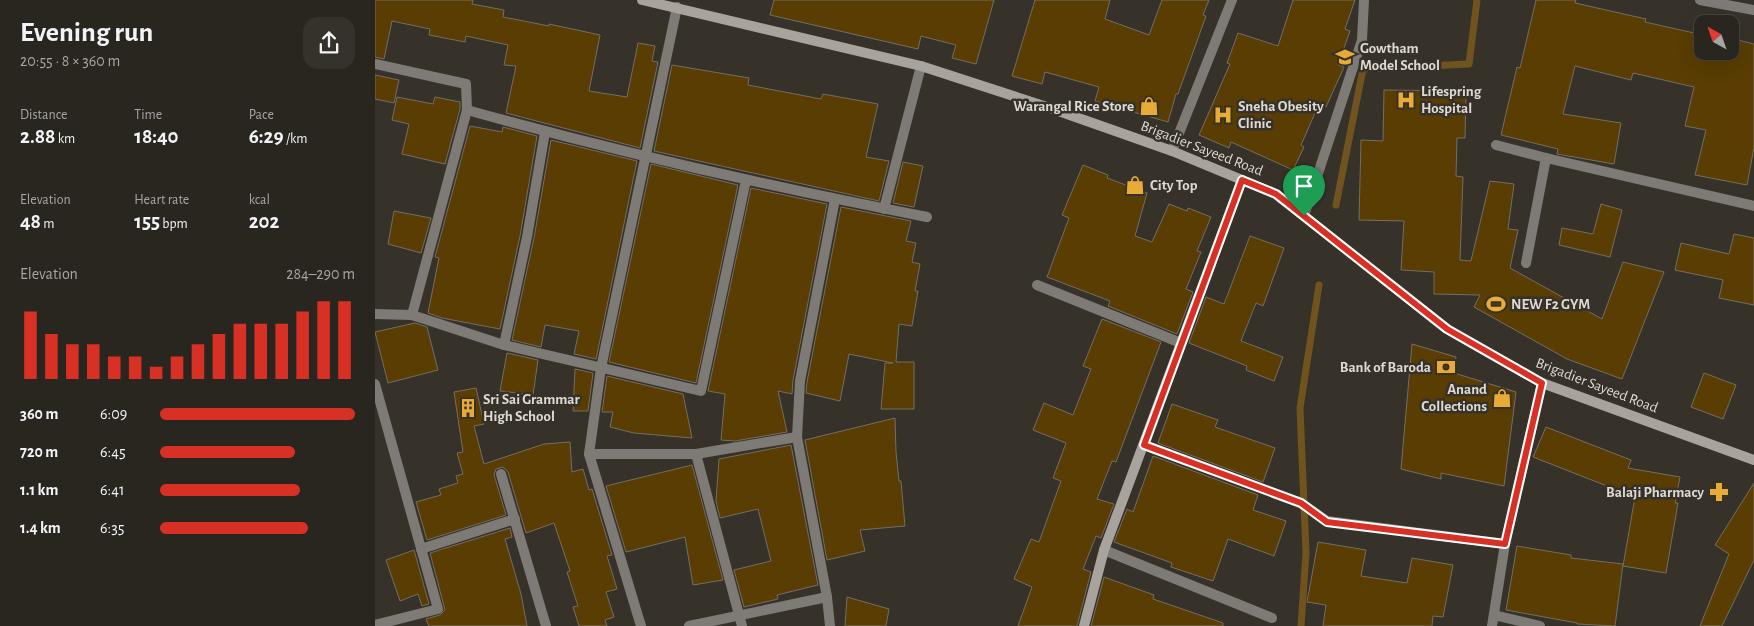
<!DOCTYPE html>
<html lang="en">
<head>
<meta charset="utf-8">
<style>
	:root { --surface:#29261f; --page:#35322c; --text:#f1f3f6; --muted:#a5a5a4; --line:#45433d; --accent:#d93025 }
	body { margin:0; font-family:"Alegreya Sans",sans-serif; background:var(--page); color:var(--text); height:100vh; display:flex; flex-direction:column; font-size:19px; white-space:nowrap }
	* { box-sizing:border-box; margin:0 }
	p { font-size:16px; color:var(--muted) }
	.icon { flex:none; width:28px; height:28px; fill:none; stroke:currentColor; stroke-width:2; stroke-linecap:round; stroke-linejoin:round }
	.map { position:relative; flex:1; overflow:hidden }
	.details { display:flex; flex-direction:column; background:var(--surface); width:375px }
	.details>* { flex:none }
	.needle { width:32px; rotate:320deg }
	.buttons { position:absolute; left:1319px; top:15px; display:grid; gap:10px }
	.buttons a { display:grid; place-items:center; width:45px; height:45px; border-radius:10px; background:var(--surface); box-shadow:0 5px 20px #0002,0 0 0 1px var(--line); font-size:25px }
	.pin { position:absolute; display:grid; place-items:center; width:42px; height:42px; color:#fff; margin:-51px -21px; border-radius:50% 50% 50% 0; rotate:-45deg; box-shadow:0 0 5px #0007 }
	.pin .icon { rotate:45deg }
	.round { display:grid; place-items:center; flex:none; width:52px; height:52px; border-radius:15px; background:var(--page) }
	.head { display:flex; align-items:center; justify-content:space-between; height:85px; padding:0 20px }
	h1 { font-size:28px; font-weight:600; line-height:38px }
	.figures { display:grid; grid-template-columns:repeat(3,1fr); gap:8px; height:85px; padding:5px 20px }
	.figures div { display:grid; align-content:center }
	.figures b { font-size:21px; font-weight:600 }
	.figures small { font-size:14px; font-weight:400 }
	.figures p { font-size:14px }
	.chart { height:140px; padding:10px 20px }
	.chart p { display:flex; justify-content:space-between }
	.chart svg { width:100%; height:90px; margin-top:5px; stroke:var(--accent); stroke-width:6 }
	ul { padding:0 20px; list-style:none; font-size:16px }
	li { display:grid; grid-template-columns:80px 60px 1fr; align-items:center; height:38px }
	li i { height:12px; border-radius:6px; background:var(--accent) }
	main { display:flex; flex:1; min-height:0 }
	.map>svg:first-child { display:block }
</style>
</head>
<body>
<main>
<section class="details">
<div class="head"><div><h1>Evening run</h1><p>20:55 · 8 × 360 m</p></div><a class="round"><svg class="icon" aria-label="share" viewBox="0 0 24 24"><path d="M12 15V3M7 8l5-5 5 5M5 13v7h14v-7"/></svg></a></div>
<div class="figures">
<div><p>Distance</p><b>2.88<small> km</small></b></div>
<div><p>Time</p><b>18:40</b></div>
<div><p>Pace</p><b>6:29<small> /km</small></b></div>
</div>
<div class="figures">
<div><p>Elevation</p><b>48<small> m</small></b></div>
<div><p>Heart rate</p><b>155<small> bpm</small></b></div>
<div><p>kcal</p><b>202</b></div>
</div>
<div class="chart"><p><span>Elevation</span>284–290 m</p>
<svg viewBox="0 0 160 44" preserveAspectRatio="none"><path d="M5 44V11M15 44V22M25 44V27M35 44V27M45 44V33M55 44V33M65 44V38M75 44V33M85 44V27M95 44V22M105 44V17M115 44V17M125 44V17M135 44V11M145 44V6M155 44V6"/></svg>
</div>
<ul>
<li><b>360 m</b>6:09<i style="width:100%"></i></li>
<li><b>720 m</b>6:45<i style="width:69%"></i></li>
<li><b>1.1 km</b>6:41<i style="width:72%"></i></li>
<li><b>1.4 km</b>6:35<i style="width:76%"></i></li>
</ul>
</section>
<div class="map">
<svg width="1379" height="626" viewBox="0 0 1379 626">
	<rect width="100%" height="100%" fill="#373229"/>
	<g fill="none" stroke-linecap="round" stroke-linejoin="round">
		<!-- stream -->
		<g stroke="#70531f" stroke-width="7">
			<polyline points="961,205 988,69 1094,64 1102,0"/>
			<polyline points="926,626 931,553 925,408 944,285"/>
		</g>
	</g>
	<!-- building -->
	<g fill="#593d02" stroke="#746e64">
		<polygon points="0,0 98,0 97,4 129,10 128,17 174,26 174,24 225,35 214,91 252,97 263,43 280,46 277,61 283,62 265,148 131,113 141,66 129,65 133,45 91,36 90,42 54,35 55,29 17,21 9,59 0,57"/>
		<polygon points="399,0 619,0 601,64 577,58 581,45 546,36 543,49 395,15"/>
		<polygon points="660,0 735,0 730,19 774,35 787,0 834,0 828,15 831,16 803,94 801,94 793,122 720,101 724,87 670,72 667,84 637,76"/>
		<polygon points="918,0 980,0 970,29 975,31 963,65 969,67 951,107 944,104 926,145 929,147 918,170 856,142 854,148 824,135 855,64 852,63 863,33 903,46"/>
		<polygon points="1161,0 1201,0 1200,3 1271,19 1270,22 1328,35 1328,51 1355,51 1355,38 1379,44 1379,147 1372,185 1320,175 1331,130 1310,126 1319,87 1258,73 1256,80 1200,66 1188,114 1246,123 1239,164 1182,154 1183,149 1126,135 1142,67 1145,68"/>
		<polygon points="297,65 374,78 373,85 446,99 448,94 503,104 491,157 514,161 504,201 279,151"/>
		<polygon points="0,75 24,80 19,103 0,99"/>
		<polygon points="1009,90 1091,91 1090,138 1082,138 1081,176 1088,177 1085,260 1096,261 1115,181 1139,184 1133,229 1143,230 1135,268 1227,319 1248,262 1289,272 1247,379 1192,359 1099,307 1105,295 1059,294 1059,272 1026,270 1029,221 984,220 986,140 1008,141"/>
		<polygon points="22,97 58,104 60,97 85,102 85,109 70,164 27,154 34,124 17,120"/>
		<polygon points="95,126 127,132 128,127 162,136 145,236 125,329 67,318 53,313 64,258 60,257"/>
		<polygon points="176,140 262,161 221,359 199,354 204,331 170,325 166,347 137,340 159,238"/>
		<polygon points="528,162 548,166 539,207 518,203"/>
		<polygon points="276,164 363,185 321,383 234,362"/>
		<polygon points="708,165 733,175 732,178 772,193 760,236 777,242 794,204 812,211 813,208 836,217 822,251 826,252 811,289 818,292 802,334 733,306 735,301 672,277 694,218 687,215"/>
		<polygon points="376,188 452,204 418,380 417,394 403,391 412,432 360,441 346,440 350,394 333,391"/>
		<polygon points="1226,204 1247,210 1235,257 1184,245 1187,228 1218,234"/>
		<polygon points="466,207 536,221 531,241 541,243 537,262 545,264 540,291 543,291 537,326 524,324 521,362 539,362 539,409 506,409 510,363 518,363 474,354 465,401 431,393 432,382"/>
		<polygon points="19,211 56,218 46,253 13,244"/>
		<polygon points="1359,234 1379,238 1379,305 1344,298 1348,280 1300,270 1306,243 1354,254"/>
		<polygon points="875,236 909,248 888,306 881,303 866,341 908,357 899,381 871,370 872,366 814,343 831,297 849,304"/>
		<polygon points="727,319 786,342 741,462 737,461 722,499 739,504 726,538 721,536 708,569 716,572 702,626 643,626 657,587 639,579 656,539 664,542 686,481 678,478 691,443 658,430 669,403 698,415 716,369 708,366"/>
		<polygon points="40,323 52,327 63,370 13,383 0,332"/>
		<polygon points="1037,344 1081,357 1079,373 1141,392 1129,486 1066,473 1066,479 1026,469"/>
		<polygon points="132,353 163,360 158,395 125,391"/>
		<polygon points="200,369 218,373 213,411 198,411"/>
		<polygon points="1329,373 1361,385 1348,419 1316,407"/>
		<polygon points="232,376 308,394 317,438 259,433 235,427 238,412 227,412"/>
		<polygon points="101,388 109,424 99,426 109,464 169,444 195,442 197,472 208,469 214,490 217,489 237,555 232,556 242,589 231,592 239,617 230,620 232,626 204,626 198,607 203,606 192,572 195,571 179,523 151,533 133,472 128,467 121,469 119,475 131,515 52,540 41,502 66,495 64,489 83,483 81,476 88,474 82,453 88,452 79,392"/>
		<polygon points="797,404 843,420 840,427 900,448 888,482 783,443"/>
		<polygon points="520,418 521,452 524,481 526,481 530,526 485,530 490,551 452,560 430,440"/>
		<polygon points="1171,427 1256,460 1253,468 1305,477 1300,503 1303,503 1291,573 1248,566 1260,497 1158,457"/>
		<polygon points="416,445 443,585 402,595 403,599 369,607 359,570 396,561 383,509 345,518 341,501 344,459"/>
		<polygon points="778,456 883,495 878,510 911,521 899,556 853,539 838,581 796,567 797,563 739,542 752,509 758,512"/>
		<polygon points="317,465 348,580 318,585 310,537 251,552 231,486"/>
		<polygon points="1379,483 1379,560 1347,626 1325,626 1354,554 1340,545"/>
		<polygon points="135,528 137,537 130,539 146,594 152,626 54,626 51,619 65,615 70,610 55,553"/>
		<polygon points="943,542 991,550 986,576 1032,583 1037,558 1078,565 1068,617 1058,616 1057,626 948,626 951,605 932,602"/>
		<polygon points="1142,546 1196,555 1196,558 1248,564 1240,626 1202,624 1202,623 1131,610"/>
		<polygon points="39,550 54,604 47,606 43,594 25,601 11,560"/>
		<polygon points="729,577 779,595 778,599 848,623 848,626 716,626"/>
		<polygon points="472,597 514,609 511,626 470,626"/>
	</g>
	<g fill="none" stroke-linecap="round" stroke-linejoin="round">
		<!-- street -->
		<g stroke="#7e7b77" stroke-width="10">
			<polyline points="1325,0 1379,10"/>
			<polyline points="0,64 91,84 92,110 37,315"/>
			<path d="M92 110C243 152 397 187 552 217"/>
			<polyline points="1121,145 1171,158 1379,206"/>
			<polyline points="797,151 857,0"/>
			<polyline points="509,209 546,66"/>
			<polyline points="929,216 987,40 989,0"/>
			<polyline points="1151,263 1171,158"/>
			<polyline points="662,285 806,343"/>
			<polyline points="0,314 37,315 129,345 326,391 371,180"/>
			<polyline points="129,345 152,237 170,132"/>
			<polyline points="0,384 63,609 0,625"/>
			<polyline points="422,437 452,597 455,626"/>
			<polyline points="769,445 926,503 952,521 1130,544"/>
			<polyline points="214,454 321,454 422,437 425,381 460,199"/>
			<polyline points="321,454 367,626"/>
			<polyline points="126,474 171,626"/>
			<polyline points="46,549 140,519"/>
			<polyline points="729,550 897,618"/>
			<polyline points="1119,615 1165,626"/>
			<polyline points="266,626 214,454 226,368 302,7"/>
			<polyline points="314,626 452,597"/>
			<polyline points="1117,626 1130,544 1167,383"/>
		</g>
		<!-- secondary -->
		<g stroke="#a8a49d" stroke-width="10">
			<polyline points="267,0 546,66 675,108 797,151 901,194 1072,329 1167,383 1379,460"/>
			<polyline points="709,626 729,550 867,180"/>
		</g>
	</g>
	<g fill="none" stroke-linecap="round" stroke-linejoin="round">
		<!-- route casing -->
		<g stroke="#fff" stroke-width="10">
			<polygon id="route" points="867,180 901,194 1072,329 1167,383 1130,544 952,522 926,503 769,445"/>
		</g>
		<!-- route -->
		<use href="#route" stroke="#d93025" stroke-width="6"/>
	</g>
	<!-- icons -->
	<defs>
		<g id="school-bare" transform="scale(1.5)"><path d="M0-5L7-2L0 1L-7-2ZM-4 1L0 2.5L4 1V4Q0 6-4 4Z" fill="#e9ab38" stroke="#373229" stroke-width="2.5" paint-order="stroke"/></g>
		<g id="hospital-bare" transform="scale(1.5)"><path d="M-5-5h3v3.5h4V-5h3V5h-3V1.5h-4V5h-3Z" fill="#e9ab38" stroke="#373229" stroke-width="2.5" paint-order="stroke"/></g>
		<g id="shop-bare" transform="scale(1.5)"><path d="M-5-2.5h2.3a2.7 3.5 0 0 1 5.4 0H5L5.5 6h-11ZM-1.5-2.5h3a1.5 2.3 0 0 0-3 0Z" fill="#e9ab38" stroke="#373229" stroke-width="2.5" paint-order="stroke"/></g>
		<g id="stadium-bare" transform="scale(1.5)"><path d="M0-5a6.5 5 0 1 0 0 10a6.5 5 0 1 0 0-10ZM-3.5-1.8h7v3.6h-7Z" fill="#e9ab38" stroke="#373229" stroke-width="2.5" paint-order="stroke"/></g>
		<g id="bank-bare" transform="scale(1.5)"><path d="M-6-4H6V4H-6ZM0-2.3a2.3 2.3 0 1 0 0 4.6a2.3 2.3 0 1 0 0-4.6Z" fill="#e9ab38" stroke="#373229" stroke-width="2.5" paint-order="stroke"/></g>
		<g id="building-bare" transform="scale(1.5)"><path d="M-4-6H4V6H1V3H-1V6H-4ZM-2.5-4.3h1.7v1.8h-1.7ZM.8-4.3h1.7v1.8H.8ZM-2.5-1h1.7V.8h-1.7ZM.8-1h1.7V.8H.8Z" fill="#e9ab38" stroke="#373229" stroke-width="2.5" paint-order="stroke"/></g>
		<g id="pharmacy-bare" transform="scale(1.5)"><path d="M-2-6h4v4h4v4h-4v4h-4v-4h-4v-4h4Z" fill="#e9ab38" stroke="#373229" stroke-width="2.5" paint-order="stroke"/></g>
	</defs>
	<g fill-rule="evenodd">
		<use href="#school-bare" x="970" y="57"/>
		<use href="#hospital-bare" x="1031" y="100"/>
		<use href="#shop-bare" x="774" y="106"/>
		<use href="#hospital-bare" x="848" y="115"/>
		<use href="#shop-bare" x="760" y="185"/>
		<use href="#stadium-bare" x="1121" y="304"/>
		<use href="#bank-bare" x="1071" y="367"/>
		<use href="#shop-bare" x="1127" y="398"/>
		<use href="#building-bare" x="93" y="408"/>
		<use href="#pharmacy-bare" x="1344" y="492"/>
	</g>
	<g text-anchor="middle" stroke-width="5" stroke-linejoin="round" paint-order="stroke">
		<!-- poi labels -->
		<g font-size="15" font-weight="bold" fill="#dddad4" stroke="#373229" text-anchor="start">
			<text x="985" y="53">Gowtham<tspan x="985" dy="17">Model School</tspan></text>
			<text x="1046" y="96">Lifespring<tspan x="1046" dy="17">Hospital</tspan></text>
			<text x="759" y="111" text-anchor="end">Warangal Rice Store</text>
			<text x="863" y="111">Sneha Obesity<tspan x="863" dy="17">Clinic</tspan></text>
			<text x="775" y="190">City Top</text>
			<text x="1136" y="309">NEW F2 GYM</text>
			<text x="1056" y="372" text-anchor="end">Bank of Baroda</text>
			<text x="1112" y="394" text-anchor="end">Anand<tspan x="1112" dy="17">Collections</tspan></text>
			<text x="108" y="404">Sri Sai Grammar<tspan x="108" dy="17">High School</tspan></text>
			<text x="1329" y="497" text-anchor="end">Balaji Pharmacy</text>
		</g>
		<!-- street labels -->
		<g font-size="15" fill="#dddad4" stroke="#373229">
			<text transform="translate(827 148) rotate(21)" y="5">Brigadier Sayeed Road</text>
			<text transform="translate(1222 385) rotate(21)" y="5">Brigadier Sayeed Road</text>
		</g>
	</g>
</svg>
<div class="buttons">
<a><svg class="needle" viewBox="-14 -14 28 28"><path d="M0-13l5 13h-10z" fill="#e53935"/><path d="M0 13l5-13h-10z" fill="#a5a5a4"/></svg></a>
</div>
<div class="pin" style="left:929px;top:216px;background:#1e9e55"><svg class="icon" aria-label="arrive" viewBox="0 0 24 24"><path d="M6 21V4h12l-3 4 3 4H6"/></svg></div>
</div>
</main>
</body>
</html>
